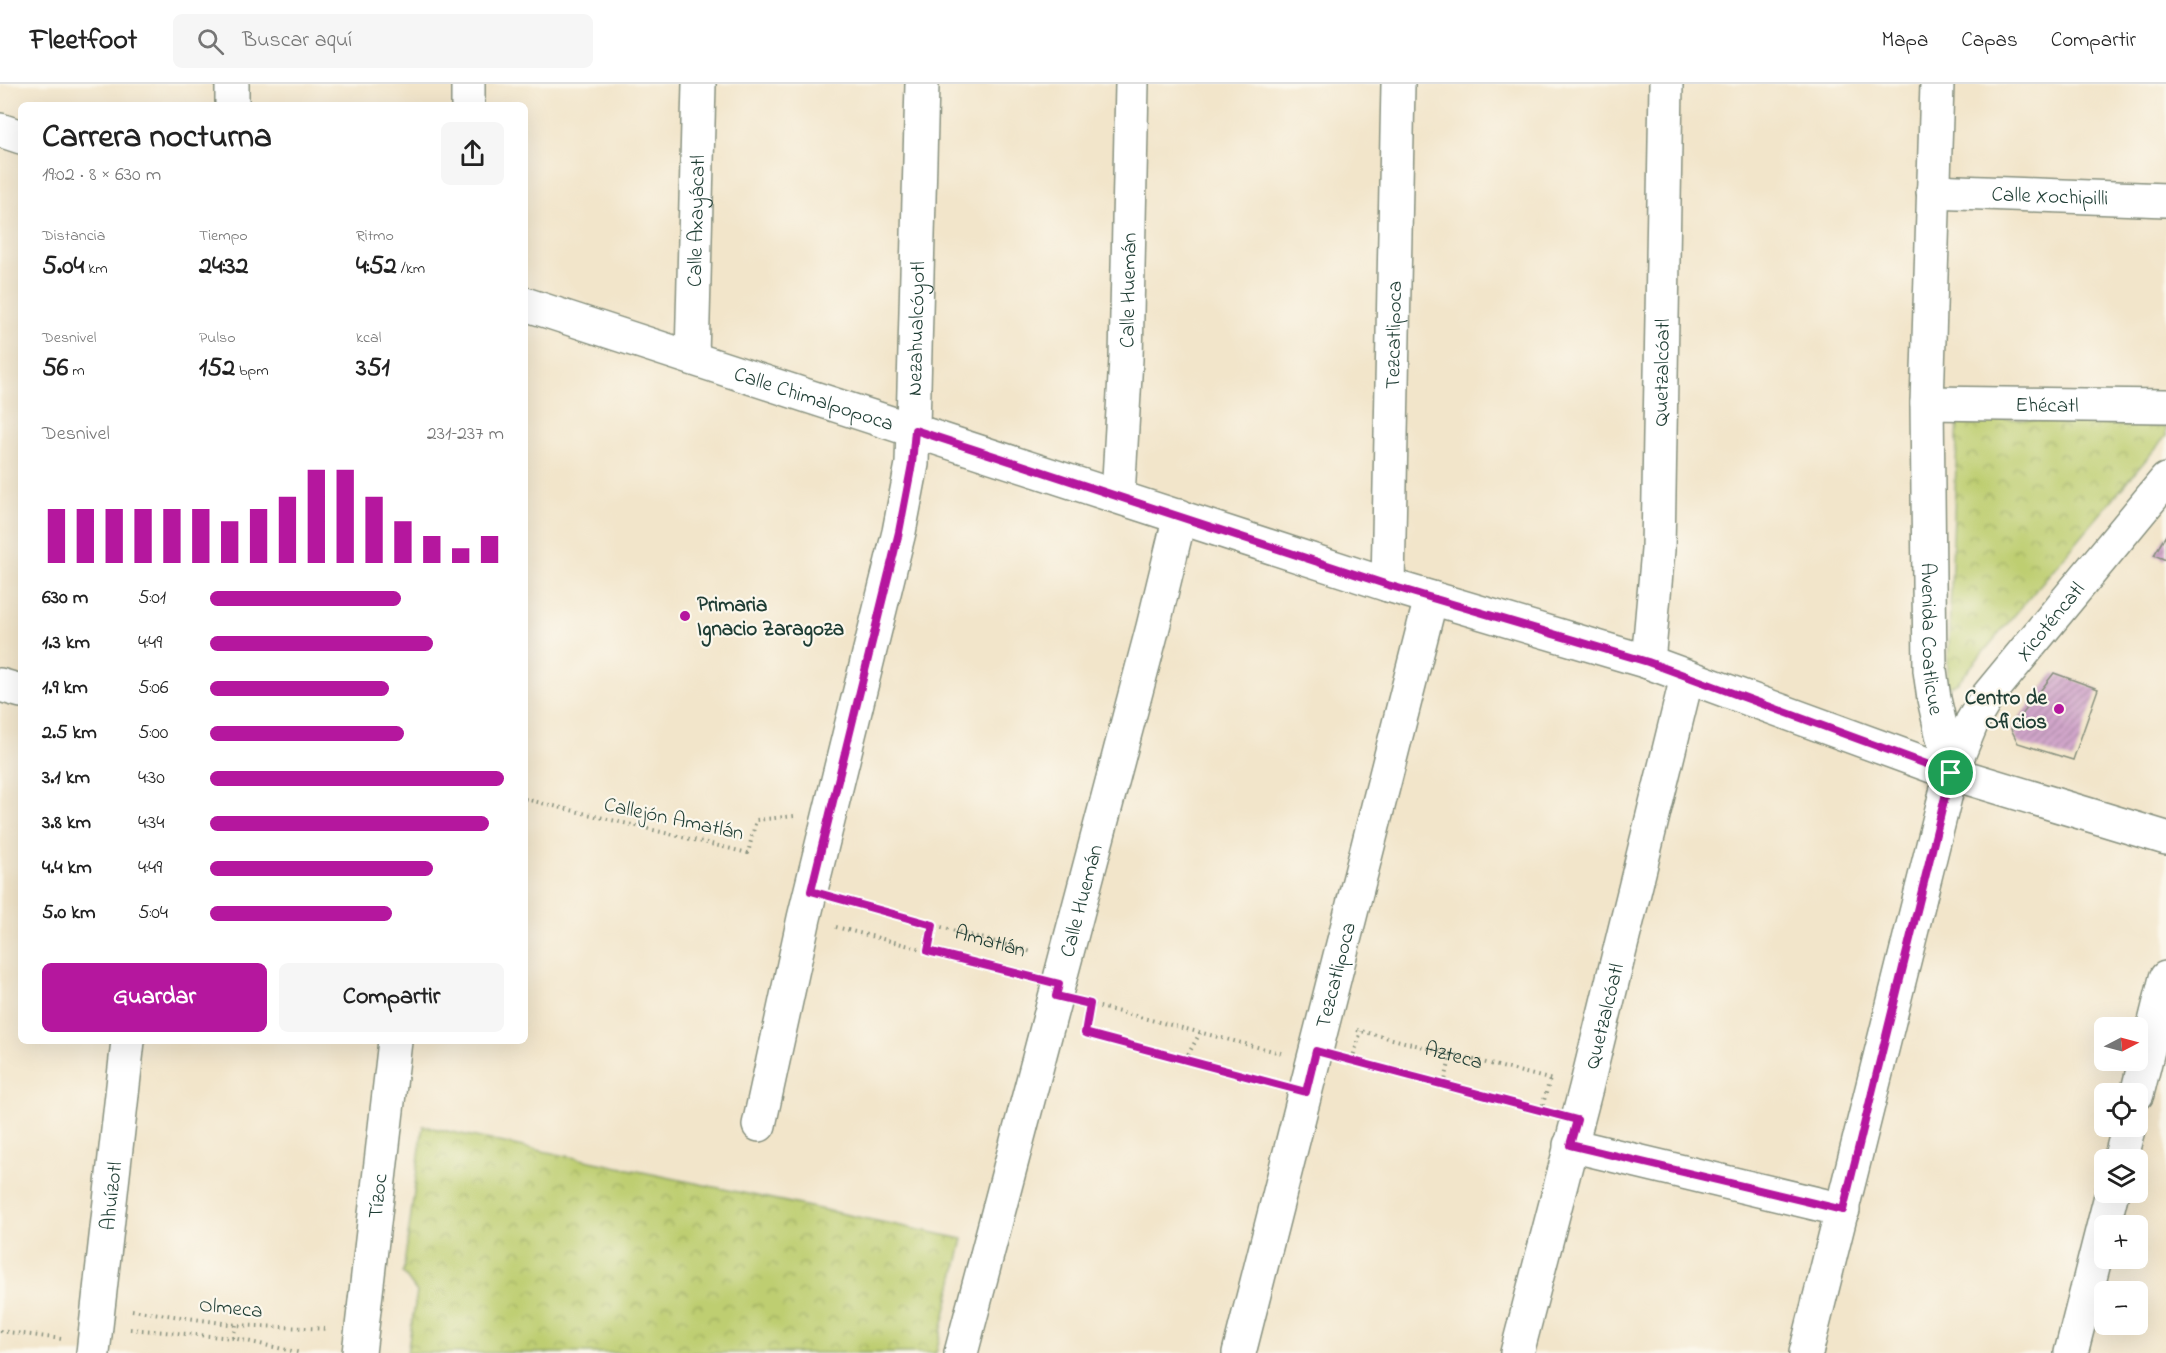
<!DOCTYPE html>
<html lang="es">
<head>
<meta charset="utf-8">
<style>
	:root { --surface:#fff; --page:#f6f6f6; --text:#222; --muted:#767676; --line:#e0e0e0; --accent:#b5179e }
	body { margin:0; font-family:"Indie Flower",sans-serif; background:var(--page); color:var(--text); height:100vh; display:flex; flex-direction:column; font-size:22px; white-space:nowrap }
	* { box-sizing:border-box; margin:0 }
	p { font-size:20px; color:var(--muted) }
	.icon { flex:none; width:33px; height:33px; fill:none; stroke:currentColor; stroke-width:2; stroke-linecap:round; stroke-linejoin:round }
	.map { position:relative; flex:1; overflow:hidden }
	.panel { position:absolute; left:18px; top:18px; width:510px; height:942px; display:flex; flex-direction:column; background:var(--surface); border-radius:9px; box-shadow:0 6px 24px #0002 }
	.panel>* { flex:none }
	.needle { width:39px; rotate:84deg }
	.tools { position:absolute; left:2094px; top:933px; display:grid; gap:12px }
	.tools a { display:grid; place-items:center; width:54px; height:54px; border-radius:9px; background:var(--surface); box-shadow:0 6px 24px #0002; font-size:30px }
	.pin { position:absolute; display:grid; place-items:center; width:51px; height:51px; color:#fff; margin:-26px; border:3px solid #fff; border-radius:50%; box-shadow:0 2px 6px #0007 }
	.round { display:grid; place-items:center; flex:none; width:63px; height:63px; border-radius:9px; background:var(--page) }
	.summary { display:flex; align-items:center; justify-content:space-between; height:102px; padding:0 24px }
	h1 { font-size:33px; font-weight:800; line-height:45px }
	.figures { display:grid; grid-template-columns:repeat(3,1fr); gap:9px; height:102px; padding:6px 24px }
	.figures div { display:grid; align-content:center }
	.figures b { font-size:26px; font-weight:800 }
	.figures small { font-size:16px; font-weight:400 }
	.figures p { font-size:16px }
	.chart { height:168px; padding:12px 24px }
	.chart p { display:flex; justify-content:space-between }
	.chart svg { width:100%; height:108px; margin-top:6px; stroke:var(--accent); stroke-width:6 }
	.primary-button { display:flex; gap:12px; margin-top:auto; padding:12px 24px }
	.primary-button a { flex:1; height:69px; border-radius:9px; background:var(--accent); color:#fff; font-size:24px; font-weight:800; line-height:69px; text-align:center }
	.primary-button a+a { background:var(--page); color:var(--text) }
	ul { padding:0 24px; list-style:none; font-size:20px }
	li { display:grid; grid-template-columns:96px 72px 1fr; align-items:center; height:45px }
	li i { height:15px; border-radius:8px; background:var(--accent) }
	header { display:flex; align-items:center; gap:36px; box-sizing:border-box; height:84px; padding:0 30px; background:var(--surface); border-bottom:2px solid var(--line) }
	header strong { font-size:28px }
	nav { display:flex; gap:33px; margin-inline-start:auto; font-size:21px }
	.search { width:420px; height:54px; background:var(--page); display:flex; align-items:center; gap:15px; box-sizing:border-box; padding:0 21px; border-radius:9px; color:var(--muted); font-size:22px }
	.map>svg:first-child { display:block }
</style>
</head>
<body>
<header>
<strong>Fleetfoot</strong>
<div class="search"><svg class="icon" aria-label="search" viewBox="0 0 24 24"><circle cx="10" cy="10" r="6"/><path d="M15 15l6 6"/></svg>Buscar aquí</div>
<nav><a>Mapa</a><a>Capas</a><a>Compartir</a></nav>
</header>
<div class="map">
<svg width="2166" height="1269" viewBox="0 0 2166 1269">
	<defs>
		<pattern id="park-crowns" width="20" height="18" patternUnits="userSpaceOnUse" patternTransform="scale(1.5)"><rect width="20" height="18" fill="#bece71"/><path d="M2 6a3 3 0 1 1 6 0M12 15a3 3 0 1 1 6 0" fill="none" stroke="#9aa85e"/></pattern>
		<pattern id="building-hatch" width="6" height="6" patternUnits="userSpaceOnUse" patternTransform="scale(1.5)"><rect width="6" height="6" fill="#d1a6ca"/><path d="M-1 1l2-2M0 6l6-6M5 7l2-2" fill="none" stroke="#a988a5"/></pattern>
	</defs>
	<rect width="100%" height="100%" fill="#fbf7ec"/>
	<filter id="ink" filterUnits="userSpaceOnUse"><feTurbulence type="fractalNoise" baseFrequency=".0167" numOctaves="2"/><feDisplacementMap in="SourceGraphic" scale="12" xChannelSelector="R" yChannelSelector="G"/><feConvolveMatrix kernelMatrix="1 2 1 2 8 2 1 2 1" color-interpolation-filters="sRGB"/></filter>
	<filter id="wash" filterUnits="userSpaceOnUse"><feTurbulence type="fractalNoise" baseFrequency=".008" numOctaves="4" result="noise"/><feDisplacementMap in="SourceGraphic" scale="24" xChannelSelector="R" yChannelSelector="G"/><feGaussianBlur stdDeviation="1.35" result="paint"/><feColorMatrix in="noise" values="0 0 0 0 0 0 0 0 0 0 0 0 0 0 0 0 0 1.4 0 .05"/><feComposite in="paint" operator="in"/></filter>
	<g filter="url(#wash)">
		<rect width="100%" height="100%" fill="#f2e5ca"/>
		<!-- park -->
		<g fill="url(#park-crowns)" stroke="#6e8652" stroke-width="1.5">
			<polygon points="1958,332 2166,343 2166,352 1958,598 1947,603"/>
			<polygon points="423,1042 963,1155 936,1269 407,1269 417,1208 403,1189"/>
		</g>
		<g id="blocks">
			<!-- building -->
			<g fill="url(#building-hatch)">
				<polygon points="2166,451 2166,476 2154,471"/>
				<polygon points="2054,589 2098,605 2073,676 2018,659 2011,645"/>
			</g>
		</g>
	</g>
	<g filter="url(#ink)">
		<use href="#blocks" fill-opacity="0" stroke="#88917f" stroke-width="1.5"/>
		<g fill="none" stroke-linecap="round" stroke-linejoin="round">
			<!-- street casing -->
			<g stroke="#88917f" stroke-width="36">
				<g id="street">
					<path id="s3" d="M1937 0 1927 319 1930 586 1934 615 1951 689"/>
					<polyline points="232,21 232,0"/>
					<polyline points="468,21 468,0"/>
					<path id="s4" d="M1933 107 2166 116"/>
					<path id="s5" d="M692 273 699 0"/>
					<path id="s6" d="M1927 319 2166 322"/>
					<path id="s7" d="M1118 412 1126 275 1132 0"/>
					<path id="s8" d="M1388 501 1398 0"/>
					<path id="s9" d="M1648 578 1658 466 1666 0"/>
					<polyline points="0,601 21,607"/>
					<path id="s10" d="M1951 689 1972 638 1987 613 2166 396"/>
					<polyline points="1951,689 2166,754"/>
					<polyline points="2137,1010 2166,894"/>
					<path id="s11" d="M759 1041 804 834 899 448 912 380 922 0"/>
					<polyline points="1570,1061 1843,1126"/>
					<polyline points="2120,1076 2129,1042"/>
					<path id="s12" d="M93 1269 128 957"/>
					<path id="s13" d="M359 1269 395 957"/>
					<path id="s14" d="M961 1269 1153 543 1180 432"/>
					<path id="s15" d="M1239 1269 1431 514"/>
					<path id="s16" d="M1517 1269 1586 1004 1687 593"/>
					<polyline points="2071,1269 2112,1108"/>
				</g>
			</g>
			<!-- secondary casing -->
			<g stroke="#88917f" stroke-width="36">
				<g id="secondary">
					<polyline points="0,46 21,53"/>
					<path id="s17" d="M525 220 1388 501 1648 578 1951 689 1806 1269"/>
				</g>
			</g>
			<!-- path -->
			<g stroke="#88917f" stroke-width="4" stroke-dasharray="1.5 4.5" stroke-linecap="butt">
				<polyline points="525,715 748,769 756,736 794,732"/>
				<path id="s1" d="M843 816 1032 868"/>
				<polyline points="836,843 1026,892"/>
				<polyline points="928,867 933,841"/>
				<polyline points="1088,920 1281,969"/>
				<polyline points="1088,930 1085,949 1274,999"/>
				<path id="s2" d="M1357 946 1553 996"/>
				<polyline points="1349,975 1544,1028"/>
				<polyline points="1185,976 1200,949"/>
				<polyline points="1352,976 1361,947"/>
				<polyline points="1444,1001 1451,970"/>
				<polyline points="1541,1027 1550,995"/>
				<polyline points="132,1226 236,1241 328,1245"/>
				<polyline points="130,1245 233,1254 301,1269"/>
				<polyline points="0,1247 62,1255"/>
				<polyline points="233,1254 236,1241"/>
			</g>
			<!-- street -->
			<use href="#street" stroke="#fff" stroke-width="33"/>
			<!-- secondary -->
			<use href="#secondary" stroke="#fff" stroke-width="33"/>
		</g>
	</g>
	<g fill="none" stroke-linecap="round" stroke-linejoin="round" filter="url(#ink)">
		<!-- route casing -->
		<g stroke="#fff" stroke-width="12">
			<polygon id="route" points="915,346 1388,501 1648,578 1951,689 1843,1126 1570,1061 1577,1036 1316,967 1306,1008 1085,949 1090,920 1056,912 1059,900 928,867 933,841 811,807 899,448 912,380"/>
		</g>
		<!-- route -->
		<use href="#route" stroke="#b5179e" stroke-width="8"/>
	</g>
	<!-- markers -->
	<g fill="#b5179e" stroke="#fbf7ec" stroke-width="2">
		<circle cx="685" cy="532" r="6"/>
		<circle cx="2059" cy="625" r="6"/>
	</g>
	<g text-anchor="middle" stroke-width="4.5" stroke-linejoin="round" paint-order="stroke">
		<!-- street labels -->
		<g font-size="21" fill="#1f3d34" stroke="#fbf7ec">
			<text dy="7" stroke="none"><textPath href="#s4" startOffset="117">Calle Xochipilli</textPath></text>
			<text dy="7" stroke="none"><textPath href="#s5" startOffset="136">Calle Axayácatl</textPath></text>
			<text dy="7" stroke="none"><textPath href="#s7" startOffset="206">Calle Huemán</textPath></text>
			<text dy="7" stroke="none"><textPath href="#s11" startOffset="814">Nezahualcóyotl</textPath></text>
			<text dy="7" stroke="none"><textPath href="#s8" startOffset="250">Tezcatlipoca</textPath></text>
			<text dy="7" stroke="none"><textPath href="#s9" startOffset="290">Quetzalcóatl</textPath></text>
			<text dy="7" stroke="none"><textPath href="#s17" startOffset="304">Calle Chimalpopoca</textPath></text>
			<text dy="7" stroke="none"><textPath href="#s6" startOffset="120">Ehécatl</textPath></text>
			<text dy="7" stroke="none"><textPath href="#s10" startOffset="183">Xicoténcatl</textPath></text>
			<text dy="7" stroke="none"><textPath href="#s3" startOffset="555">Avenida Coatlicue</textPath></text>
			<text transform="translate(674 734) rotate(12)" y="7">Callejón Amatlán</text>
			<text dy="7" stroke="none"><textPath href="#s14" startOffset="468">Calle Huemán</textPath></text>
			<text dy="7" stroke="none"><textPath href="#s1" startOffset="153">Amatlán</textPath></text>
			<text dy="7" stroke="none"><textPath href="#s15" startOffset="390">Tezcatlipoca</textPath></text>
			<text dy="7" stroke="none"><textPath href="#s16" startOffset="348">Quetzalcóatl</textPath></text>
			<text dy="7" stroke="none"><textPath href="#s2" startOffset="100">Azteca</textPath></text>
			<text dy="7" stroke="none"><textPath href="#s12" startOffset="158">Ahuízotl</textPath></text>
			<text dy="7" stroke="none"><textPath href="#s13" startOffset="158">Tízoc</textPath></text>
			<text transform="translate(231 1223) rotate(6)" y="7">Olmeca</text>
		</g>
		<!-- poi labels -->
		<g font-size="21" font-weight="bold" fill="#1f3d34" stroke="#fbf7ec" text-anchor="start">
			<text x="697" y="527">Primaria<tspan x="697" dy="24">Ignacio Zaragoza</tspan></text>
			<text x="2047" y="620" text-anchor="end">Centro de<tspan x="2047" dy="24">Oficios</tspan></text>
		</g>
	</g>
</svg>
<div class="tools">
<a><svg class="needle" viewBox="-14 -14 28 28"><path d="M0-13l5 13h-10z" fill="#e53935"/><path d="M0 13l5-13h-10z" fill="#767676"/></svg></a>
<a><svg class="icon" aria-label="locate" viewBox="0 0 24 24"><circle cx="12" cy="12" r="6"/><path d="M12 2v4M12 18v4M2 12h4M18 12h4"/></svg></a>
<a><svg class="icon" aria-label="layers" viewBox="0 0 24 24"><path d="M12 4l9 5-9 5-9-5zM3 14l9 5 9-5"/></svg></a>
<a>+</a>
<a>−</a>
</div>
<div class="pin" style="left:1951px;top:689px;background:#1e9e55"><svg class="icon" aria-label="arrive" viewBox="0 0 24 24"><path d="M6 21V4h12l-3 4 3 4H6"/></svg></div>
<section class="panel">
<div class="summary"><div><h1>Carrera nocturna</h1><p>19:02 · 8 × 630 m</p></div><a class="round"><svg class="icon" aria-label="share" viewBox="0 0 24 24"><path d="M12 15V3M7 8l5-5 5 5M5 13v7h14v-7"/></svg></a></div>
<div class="figures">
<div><p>Distancia</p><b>5.04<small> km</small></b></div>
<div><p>Tiempo</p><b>24:32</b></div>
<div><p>Ritmo</p><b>4:52<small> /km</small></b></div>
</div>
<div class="figures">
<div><p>Desnivel</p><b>56<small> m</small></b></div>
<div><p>Pulso</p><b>152<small> bpm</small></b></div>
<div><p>kcal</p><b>351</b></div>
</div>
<div class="chart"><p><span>Desnivel</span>231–237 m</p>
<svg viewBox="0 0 160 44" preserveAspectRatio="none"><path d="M5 44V22M15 44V22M25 44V22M35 44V22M45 44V22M55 44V22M65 44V27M75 44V22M85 44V17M95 44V6M105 44V6M115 44V17M125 44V27M135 44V33M145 44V38M155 44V33"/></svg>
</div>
<ul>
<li><b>630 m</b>5:01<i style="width:65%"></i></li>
<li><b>1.3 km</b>4:49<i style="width:76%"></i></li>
<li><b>1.9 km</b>5:06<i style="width:61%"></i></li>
<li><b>2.5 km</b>5:00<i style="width:66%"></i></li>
<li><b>3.1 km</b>4:30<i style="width:100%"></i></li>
<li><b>3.8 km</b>4:34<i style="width:95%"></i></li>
<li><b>4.4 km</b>4:49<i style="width:76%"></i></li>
<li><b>5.0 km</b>5:04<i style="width:62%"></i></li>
</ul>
<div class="primary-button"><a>Guardar</a><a>Compartir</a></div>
</section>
</div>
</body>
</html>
